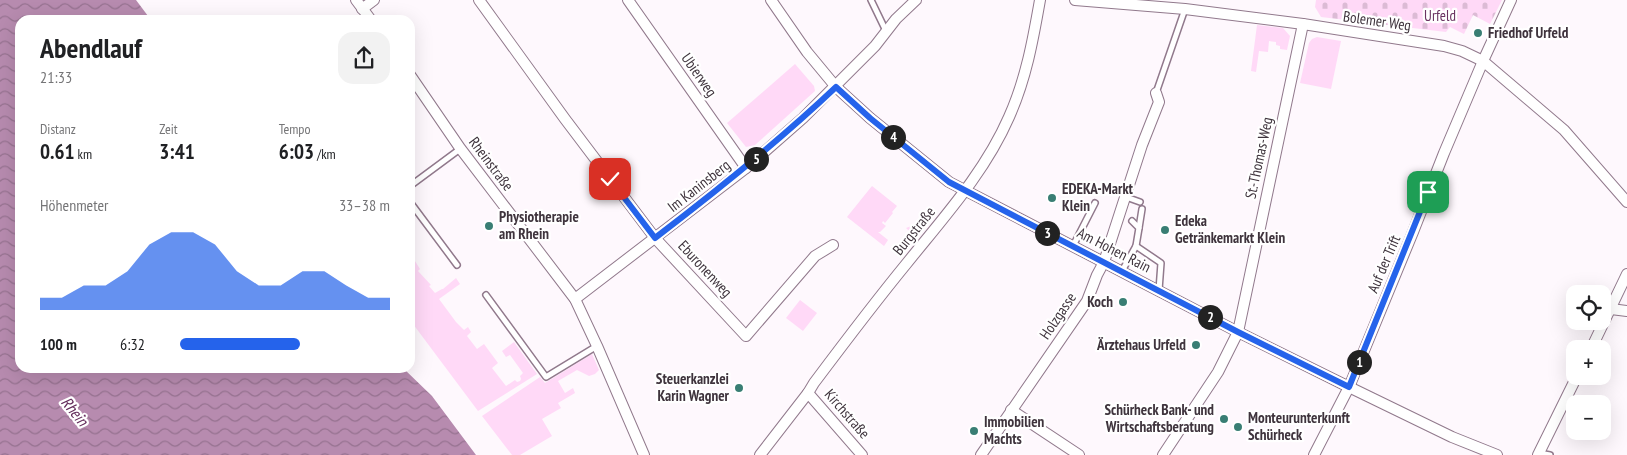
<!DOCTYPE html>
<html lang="de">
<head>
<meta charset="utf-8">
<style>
	:root { --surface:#fff; --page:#f2f2f2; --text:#202124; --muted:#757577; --accent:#2563eb }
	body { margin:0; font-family:"PT Sans Narrow",sans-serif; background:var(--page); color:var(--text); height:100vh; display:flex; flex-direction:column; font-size:19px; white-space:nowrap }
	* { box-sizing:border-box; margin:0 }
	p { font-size:16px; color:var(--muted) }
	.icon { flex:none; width:28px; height:28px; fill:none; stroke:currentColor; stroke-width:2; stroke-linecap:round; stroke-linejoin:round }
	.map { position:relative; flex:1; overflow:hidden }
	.drawer { position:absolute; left:15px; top:15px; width:400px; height:358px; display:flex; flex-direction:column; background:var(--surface); border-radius:15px; box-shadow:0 5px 20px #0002 }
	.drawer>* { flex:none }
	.buttons { position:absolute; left:1566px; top:285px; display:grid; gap:10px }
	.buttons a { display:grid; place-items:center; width:45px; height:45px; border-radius:10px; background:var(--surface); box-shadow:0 5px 20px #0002; font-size:25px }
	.pin { position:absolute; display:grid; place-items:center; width:42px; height:42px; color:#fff; margin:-21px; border-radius:10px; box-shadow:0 2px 8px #0006 }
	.km { position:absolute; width:25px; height:25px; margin:-12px; border-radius:50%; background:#222; color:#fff; font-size:14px; line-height:25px; text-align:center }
	.round { display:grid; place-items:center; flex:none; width:52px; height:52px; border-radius:15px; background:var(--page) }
	.summary { display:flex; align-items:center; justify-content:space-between; height:85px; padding:0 25px }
	h1 { font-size:28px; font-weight:700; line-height:38px }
	.figures { display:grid; grid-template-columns:repeat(3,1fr); gap:8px; height:85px; padding:5px 25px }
	.figures div { display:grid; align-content:center }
	.figures b { font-size:21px; font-weight:700 }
	.figures small { font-size:14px; font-weight:400 }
	.figures p { font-size:14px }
	.chart { height:140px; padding:10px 25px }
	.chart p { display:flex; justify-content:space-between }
	.chart svg { width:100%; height:90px; margin-top:5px; fill:var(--accent); opacity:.7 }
	ul { padding:0 25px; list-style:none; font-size:16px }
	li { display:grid; grid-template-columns:80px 60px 1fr; align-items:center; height:38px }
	li i { height:12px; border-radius:6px; background:var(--accent) }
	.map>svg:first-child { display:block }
</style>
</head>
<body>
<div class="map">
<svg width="1627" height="455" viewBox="0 0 1627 455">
	<defs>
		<pattern id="cemetery-stones" width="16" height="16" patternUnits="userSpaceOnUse" patternTransform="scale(1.25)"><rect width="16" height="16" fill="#ffd9f7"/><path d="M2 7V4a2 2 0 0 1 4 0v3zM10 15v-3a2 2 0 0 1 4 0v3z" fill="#dcbbd5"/></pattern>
		<pattern id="water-waves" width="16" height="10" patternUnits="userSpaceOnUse" patternTransform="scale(1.25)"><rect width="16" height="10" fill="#b78baf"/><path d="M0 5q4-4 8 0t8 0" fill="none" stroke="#967290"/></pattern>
	</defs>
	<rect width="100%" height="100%" fill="#fef8fd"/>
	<!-- cemetery -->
	<polygon fill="url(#cemetery-stones)" points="1316,0 1502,0 1490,24 1473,15 1464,34 1450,27 1446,32 1321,17 1315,7"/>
	<!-- green -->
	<g fill="#ffd9f7">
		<polygon points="1257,25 1283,28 1290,36 1287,50 1280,49 1280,46 1276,45 1276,42 1269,41 1268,52 1259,51 1256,72 1251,71"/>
		<polygon points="1317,37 1341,41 1331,89 1300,83 1309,43 1312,39"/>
		<polygon points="795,64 814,86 815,91 755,145 746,147 727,123"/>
		<polygon points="872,186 897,206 892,212 893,213 885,223 883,221 882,223 886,226 880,232 878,232 888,240 884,246 847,217"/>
		<polygon points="916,224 922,230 921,233 907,251 903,252 898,248 912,231 910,232 906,228"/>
		<polygon points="410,253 420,269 418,271 431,285 429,286 435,293 442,289 443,289 456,278 460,284 439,299 456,322 464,330 468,327 471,332 467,336 477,349 484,344 498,363 492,368 506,386 515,380 517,382 520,381 521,379 520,376 523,373 510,355 506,357 502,351 514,342 537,374 478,411 410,320"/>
		<polygon points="800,300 817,313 803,331 786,318"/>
		<polygon points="592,354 599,370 595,374 589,376 577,370 558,381 565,393 573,388 575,393 558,403 561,408 542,419 552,436 520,455 512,455 482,416 540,377 545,383"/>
	</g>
	<!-- water -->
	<polygon fill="url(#water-waves)" points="0,0 136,0 151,20 20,20 20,368 403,368 432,396 476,455 0,455"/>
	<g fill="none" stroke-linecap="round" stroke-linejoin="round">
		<!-- service casing -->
		<g stroke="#91798c" stroke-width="8">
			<g id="service">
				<polyline points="871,0 886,31"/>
				<polyline points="1156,93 1185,9"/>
				<polyline points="410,186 460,149"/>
				<polyline points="1126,197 1140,202"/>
				<polyline points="410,202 457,265"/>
				<polyline points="1139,228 1142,209"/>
				<polyline points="1073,246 1095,203"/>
				<polyline points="1136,246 1161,263 1159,290"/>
				<polyline points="1122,271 1136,246 1139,228 1132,221"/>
				<polyline points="486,295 546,377 597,346"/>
				<polyline points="1539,453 1550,455"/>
			</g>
		</g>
		<!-- minor casing -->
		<g stroke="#91798c" stroke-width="12">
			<g id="minor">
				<polyline points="356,0 371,20"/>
				<polyline points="479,0 565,119 655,238 746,336 815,256 833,245"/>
				<polyline points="628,0 746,168"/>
				<polyline points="771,0 807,52 836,87 870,118 949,182 1238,332 1349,387 1452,437 1497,455"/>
				<polyline points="1075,0 1185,9 1303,24 1444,46 1462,51 1483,61 1564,130 1627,202"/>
				<polyline points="362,9 374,0"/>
				<polyline points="410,75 460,148 575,299 597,346 644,455"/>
				<polyline points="575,299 746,168 803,118 875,46 896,19 916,0"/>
				<polyline points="1611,309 1627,311"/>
				<polyline points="1591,349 1627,274"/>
				<polyline points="808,393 862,455"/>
				<polyline points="1011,410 1079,455"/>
				<path d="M760 455 808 393 814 383C844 343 875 302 907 263 944 217 985 172 1009 117 1026 79 1033 40 1040 0"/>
				<polyline points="981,455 1087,301 1097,275 1104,262 1142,145 1159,102 1156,93"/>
				<polyline points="1163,455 1218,372 1238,332 1303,24"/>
				<polyline points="1314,455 1349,387 1413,232 1444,153 1483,61 1511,0"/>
				<polyline points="1538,455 1577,376"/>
			</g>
		</g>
		<!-- service -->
		<use href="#service" stroke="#fff" stroke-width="5"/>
		<!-- minor -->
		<use href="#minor" stroke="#fff" stroke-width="10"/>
	</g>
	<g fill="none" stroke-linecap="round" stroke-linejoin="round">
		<!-- route casing -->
		<g stroke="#fff" stroke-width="10">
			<path id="route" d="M610 179 655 238C718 190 778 142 836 87L870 118 949 182 1238 332 1349 387 1428 192"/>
		</g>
		<!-- route -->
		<use href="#route" stroke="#2563eb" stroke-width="6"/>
	</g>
	<!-- markers -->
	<g fill="#397e74" stroke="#fff" stroke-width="2">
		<circle cx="1478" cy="33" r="5"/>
		<circle cx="1052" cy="198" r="5"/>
		<circle cx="489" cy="226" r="5"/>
		<circle cx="1165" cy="230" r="5"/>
		<circle cx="1123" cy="302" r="5"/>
		<circle cx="1196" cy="345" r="5"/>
		<circle cx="739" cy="388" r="5"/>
		<circle cx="1224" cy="419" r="5"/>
		<circle cx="1238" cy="427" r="5"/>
		<circle cx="974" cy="431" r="5"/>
	</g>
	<g text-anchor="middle" stroke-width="4.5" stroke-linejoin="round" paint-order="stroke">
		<!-- park labels -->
		<g font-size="15" fill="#6a3362" stroke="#fff">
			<text x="1440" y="21">Urfeld</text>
		</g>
		<!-- street labels -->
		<g font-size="15" fill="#3f343d" stroke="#fff">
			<text transform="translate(1377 21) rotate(8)" y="5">Bolemer Weg</text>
			<text transform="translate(699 75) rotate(55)" y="5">Ubierweg</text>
			<text transform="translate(1259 158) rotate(-78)" y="5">St.-Thomas-Weg</text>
			<text transform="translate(491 164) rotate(53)" y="5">Rheinstraße</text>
			<text transform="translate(699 186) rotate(-38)" y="5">Im Kaninsberg</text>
			<text transform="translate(914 231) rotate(-51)" y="5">Burgstraße</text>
			<text transform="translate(1114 250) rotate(27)" y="5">Am Hohen Rain</text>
			<text transform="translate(1384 264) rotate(-67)" y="5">Auf der Trift</text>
			<text transform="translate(705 269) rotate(47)" y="5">Eburonenweg</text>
			<text transform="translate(1058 316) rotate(-56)" y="5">Holzgasse</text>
			<text transform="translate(847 414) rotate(49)" y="5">Kirchstraße</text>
		</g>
		<!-- poi labels -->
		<g font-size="15" font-weight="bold" fill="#3f343d" stroke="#fff" text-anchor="start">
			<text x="1488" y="38">Friedhof Urfeld</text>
			<text x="1062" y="194">EDEKA-Markt<tspan x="1062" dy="17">Klein</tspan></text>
			<text x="499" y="222">Physiotherapie<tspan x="499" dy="17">am Rhein</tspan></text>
			<text x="1175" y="226">Edeka<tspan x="1175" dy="17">Getränkemarkt Klein</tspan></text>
			<text x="1113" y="307" text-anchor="end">Koch</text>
			<text x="1186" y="350" text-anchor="end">Ärztehaus Urfeld</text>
			<text x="729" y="384" text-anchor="end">Steuerkanzlei<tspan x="729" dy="17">Karin Wagner</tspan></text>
			<text x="1214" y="415" text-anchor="end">Schürheck Bank- und<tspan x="1214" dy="17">Wirtschaftsberatung</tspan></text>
			<text x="1248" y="423">Monteurunterkunft<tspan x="1248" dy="17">Schürheck</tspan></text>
			<text x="984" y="427">Immobilien<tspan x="984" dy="17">Machts</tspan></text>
		</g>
		<!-- water labels -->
		<g font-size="16" font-style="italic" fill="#622b5a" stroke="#fff">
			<text transform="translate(75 411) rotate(51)" y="6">Rhein</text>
		</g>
	</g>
</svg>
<div class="buttons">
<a><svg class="icon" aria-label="locate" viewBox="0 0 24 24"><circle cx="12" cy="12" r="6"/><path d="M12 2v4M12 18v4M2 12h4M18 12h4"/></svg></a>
<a>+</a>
<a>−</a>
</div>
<div class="pin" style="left:1428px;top:192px;background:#1e9e55"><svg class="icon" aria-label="arrive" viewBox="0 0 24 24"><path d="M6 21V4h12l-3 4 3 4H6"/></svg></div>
<div class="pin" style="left:610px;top:179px;background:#d93025"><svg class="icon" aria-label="check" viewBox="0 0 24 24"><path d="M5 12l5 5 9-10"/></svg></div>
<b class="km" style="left:1359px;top:362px">1</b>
<b class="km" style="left:1210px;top:317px">2</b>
<b class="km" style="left:1047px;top:233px">3</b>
<b class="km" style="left:893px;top:137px">4</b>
<b class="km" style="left:756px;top:159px">5</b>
<section class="drawer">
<div class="summary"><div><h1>Abendlauf</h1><p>21:33</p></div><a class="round"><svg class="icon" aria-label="share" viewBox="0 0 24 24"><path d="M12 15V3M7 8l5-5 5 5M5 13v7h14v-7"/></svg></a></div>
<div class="figures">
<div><p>Distanz</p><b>0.61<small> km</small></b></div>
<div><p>Zeit</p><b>3:41</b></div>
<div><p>Tempo</p><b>6:03<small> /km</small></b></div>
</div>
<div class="chart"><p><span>Höhenmeter</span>33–38 m</p>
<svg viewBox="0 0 160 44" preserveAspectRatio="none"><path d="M0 44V38L10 38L20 32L30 32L40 25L50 12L60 6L70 6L80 12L90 25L100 32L110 32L120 25L130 25L140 32L150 38L160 38V44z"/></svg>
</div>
<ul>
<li><b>100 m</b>6:32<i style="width:57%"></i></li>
</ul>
</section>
</div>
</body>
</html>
